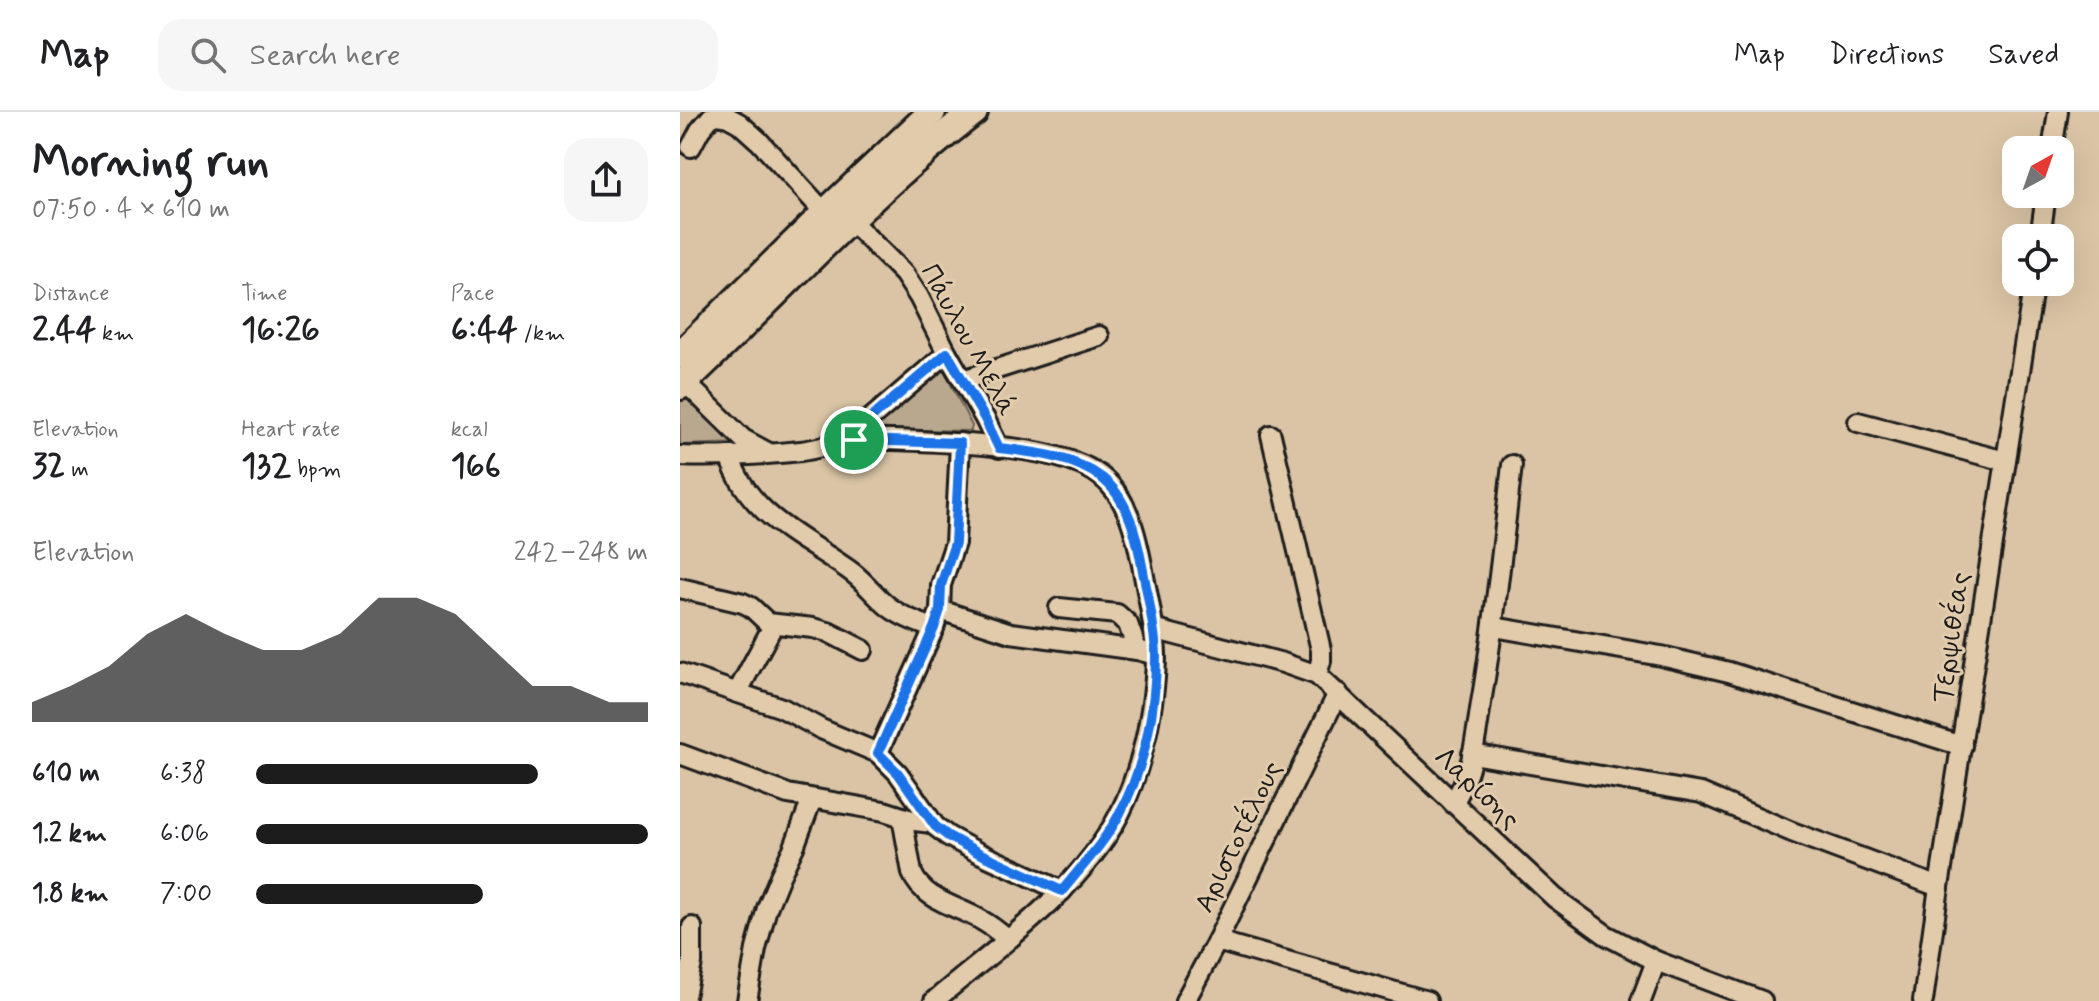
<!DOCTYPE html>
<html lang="en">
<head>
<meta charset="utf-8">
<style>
	:root { --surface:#fff; --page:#f6f6f6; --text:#202124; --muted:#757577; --line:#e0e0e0; --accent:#1c1c1c }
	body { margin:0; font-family:Mynerve,sans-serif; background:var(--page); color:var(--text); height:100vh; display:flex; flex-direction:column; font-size:30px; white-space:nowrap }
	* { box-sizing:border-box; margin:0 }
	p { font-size:26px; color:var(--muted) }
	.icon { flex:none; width:44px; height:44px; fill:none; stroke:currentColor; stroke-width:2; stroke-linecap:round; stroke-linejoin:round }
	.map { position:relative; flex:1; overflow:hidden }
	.details { display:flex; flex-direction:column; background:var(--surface); width:680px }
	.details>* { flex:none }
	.needle { width:52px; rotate:40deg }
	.tools { position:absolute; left:1322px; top:24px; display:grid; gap:16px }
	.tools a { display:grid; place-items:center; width:72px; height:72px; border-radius:16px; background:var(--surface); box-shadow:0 8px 32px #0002; font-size:40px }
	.pin { position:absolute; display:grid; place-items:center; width:68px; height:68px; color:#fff; margin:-34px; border:4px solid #fff; border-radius:50%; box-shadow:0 2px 8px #0007 }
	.round { display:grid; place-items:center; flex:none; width:84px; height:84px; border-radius:24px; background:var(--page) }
	.overview { display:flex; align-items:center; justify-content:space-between; height:136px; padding:0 32px }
	h1 { font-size:44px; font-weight:800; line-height:60px }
	.stats { display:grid; grid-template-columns:repeat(3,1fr); gap:12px; height:136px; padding:8px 32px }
	.stats div { display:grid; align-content:center }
	.stats b { font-size:34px; font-weight:800 }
	.stats small { font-size:22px; font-weight:400 }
	.stats p { font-size:22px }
	.chart { height:224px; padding:16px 32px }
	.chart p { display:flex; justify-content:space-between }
	.chart svg { width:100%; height:144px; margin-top:8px; fill:var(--accent); opacity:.7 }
	ul { padding:0 32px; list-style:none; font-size:26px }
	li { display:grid; grid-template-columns:128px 96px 1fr; align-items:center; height:60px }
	li i { height:20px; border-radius:10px; background:var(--accent) }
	header { display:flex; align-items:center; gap:48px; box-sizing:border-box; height:112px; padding:0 40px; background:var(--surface); border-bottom:2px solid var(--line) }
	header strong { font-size:38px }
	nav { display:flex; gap:44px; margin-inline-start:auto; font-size:28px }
	.search { width:560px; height:72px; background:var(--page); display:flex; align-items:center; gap:20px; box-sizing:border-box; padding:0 28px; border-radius:24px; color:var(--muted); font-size:30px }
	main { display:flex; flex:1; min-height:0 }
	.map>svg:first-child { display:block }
</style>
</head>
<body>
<header>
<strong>Map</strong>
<div class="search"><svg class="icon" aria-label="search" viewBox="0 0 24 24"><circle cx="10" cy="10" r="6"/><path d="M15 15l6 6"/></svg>Search here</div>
<nav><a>Map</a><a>Directions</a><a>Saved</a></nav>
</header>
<main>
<section class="details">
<div class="overview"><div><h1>Morning run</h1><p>07:50 · 4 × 610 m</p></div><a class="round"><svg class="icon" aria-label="share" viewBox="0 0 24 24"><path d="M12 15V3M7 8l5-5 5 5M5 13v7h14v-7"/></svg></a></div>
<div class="stats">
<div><p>Distance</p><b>2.44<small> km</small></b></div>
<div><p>Time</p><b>16:26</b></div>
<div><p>Pace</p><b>6:44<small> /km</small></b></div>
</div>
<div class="stats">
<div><p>Elevation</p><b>32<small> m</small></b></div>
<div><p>Heart rate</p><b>132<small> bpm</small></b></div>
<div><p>kcal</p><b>166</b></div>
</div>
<div class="chart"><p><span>Elevation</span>242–248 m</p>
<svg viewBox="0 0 160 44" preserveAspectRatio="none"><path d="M0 44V38L10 33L20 27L30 17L40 11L50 17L60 22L70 22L80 17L90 6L100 6L110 11L120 22L130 33L140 33L150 38L160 38V44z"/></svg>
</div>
<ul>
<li><b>610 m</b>6:38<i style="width:72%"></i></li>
<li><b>1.2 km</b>6:06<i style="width:100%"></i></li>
<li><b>1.8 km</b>7:00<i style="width:58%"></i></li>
</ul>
</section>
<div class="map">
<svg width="1419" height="889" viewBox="0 0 1419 889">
	<rect width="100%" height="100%" fill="#dac4a5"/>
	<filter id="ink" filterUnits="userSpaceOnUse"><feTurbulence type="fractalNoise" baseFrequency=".0125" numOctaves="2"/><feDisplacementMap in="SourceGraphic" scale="16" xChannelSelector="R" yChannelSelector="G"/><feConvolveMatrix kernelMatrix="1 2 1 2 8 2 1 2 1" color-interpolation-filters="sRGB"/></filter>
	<g filter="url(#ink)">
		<!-- green -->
		<g fill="#baa88e" stroke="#6b6255" stroke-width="2">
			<polygon points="262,255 292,314 291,319 192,317 191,313"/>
			<polygon points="7,282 61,331 0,333 0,288"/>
		</g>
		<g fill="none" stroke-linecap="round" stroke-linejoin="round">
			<!-- street casing -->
			<g stroke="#1c1c1c" stroke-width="24">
				<g id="street">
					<polyline points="11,35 20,18 31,5 38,3 48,5 59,11 79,29 145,101"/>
					<polyline points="1372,38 1378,0"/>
					<polyline points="162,100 224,162 239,185 267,241 305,307 319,336"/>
					<polyline points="1360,126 1366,82"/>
					<polyline points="283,268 419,224"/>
					<polyline points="5,270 63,327 87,340"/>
					<polyline points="1178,310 1325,349"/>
					<polyline points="591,323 641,538 641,549 637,563"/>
					<polyline points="174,328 182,314 267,241"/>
					<path d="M0 344C40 346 81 343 121 339 139 337 156 330 174 328 196 327 219 328 241 329 290 332 364 334 408 356 448 376 457 424 464 464 469 490 475 516 476 542 476 568 472 595 467 620 461 648 453 675 440 701 401 777 319 834 254 889"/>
					<path d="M49 344C70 406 124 425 173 461 186 471 196 485 209 495 222 505 238 511 254 516"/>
					<polyline points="0,476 63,491 71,495 88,511 133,516 148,520 183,538"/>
					<polyline points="379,496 437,502 448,512 457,538"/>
					<polyline points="260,498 331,521 457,538 476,543"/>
					<polyline points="814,515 981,544 1049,560 1282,634"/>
					<polyline points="473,517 603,551 637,563 875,786 926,823 976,849 1082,889"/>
					<polyline points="0,561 102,596 141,617 198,641 218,661 255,714 268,724 299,741 382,779"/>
					<polyline points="57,581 94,512"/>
					<polyline points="198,641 254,516 260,498 261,473 275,431 280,331"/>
					<polyline points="0,642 108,682 204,699 235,709 252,711"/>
					<polyline points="792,642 1021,681 1112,720 1259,775"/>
					<path d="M773 691C794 660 796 620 802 585 815 508 823 431 832 353"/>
					<path d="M222 705 232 761C243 788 277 794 301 808 310 813 319 820 327 827"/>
					<polyline points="537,829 747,889"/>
					<polyline points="4,889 12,851 12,815"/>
					<polyline points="67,889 76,837 87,796 100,764 114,735 132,687"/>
					<polyline points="505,889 537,829 658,581"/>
					<polyline points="961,889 976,849"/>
					<polyline points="1243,889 1259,775 1354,170"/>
				</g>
			</g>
			<!-- secondary casing -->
			<g stroke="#1c1c1c" stroke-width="32">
				<g id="secondary">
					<polyline points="0,243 145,101 252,0"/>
					<path d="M0 274C98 183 187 81 294 0"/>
				</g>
			</g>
			<!-- street -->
			<use href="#street" stroke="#e2cbab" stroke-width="18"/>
			<!-- secondary -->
			<use href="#secondary" stroke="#e2cbab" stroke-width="26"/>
		</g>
	</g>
	<g fill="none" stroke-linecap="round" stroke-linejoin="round" filter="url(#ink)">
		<!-- route casing -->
		<g stroke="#fff" stroke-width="16">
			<path id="route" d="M267 241 305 307 319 336C353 340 394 344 422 366 449 387 457 426 463 459 468 486 475 514 476 543 476 595 465 655 440 701 425 730 402 754 382 779L299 741 268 724 255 714 218 661 198 641 254 516 260 498 261 473 275 431 280 331 174 328 182 314Z"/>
		</g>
		<!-- route -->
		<use href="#route" stroke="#1a73e8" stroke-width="10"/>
	</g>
	<g text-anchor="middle" stroke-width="6" stroke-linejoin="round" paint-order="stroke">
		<!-- street labels -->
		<g font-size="28" fill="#1c1c1c" stroke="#e2cbab">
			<text transform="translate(290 227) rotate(61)" y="10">Πάυλου Μελά</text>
			<text transform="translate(1270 525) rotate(-82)" y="10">Τερψιθέας</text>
			<text transform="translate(798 675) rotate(43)" y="10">Λαρίσης</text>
			<text transform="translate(557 724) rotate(-64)" y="10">Αριστοτέλους</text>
		</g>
	</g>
</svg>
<div class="tools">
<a><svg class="needle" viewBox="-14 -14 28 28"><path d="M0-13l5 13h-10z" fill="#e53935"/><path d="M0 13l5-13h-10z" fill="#757577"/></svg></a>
<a><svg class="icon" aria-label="locate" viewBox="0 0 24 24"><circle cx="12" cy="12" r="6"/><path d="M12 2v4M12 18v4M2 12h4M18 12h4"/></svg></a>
</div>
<div class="pin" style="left:174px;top:328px;background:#1e9e55"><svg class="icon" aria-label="arrive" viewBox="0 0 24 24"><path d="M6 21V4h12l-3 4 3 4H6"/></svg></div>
</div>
</main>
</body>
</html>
